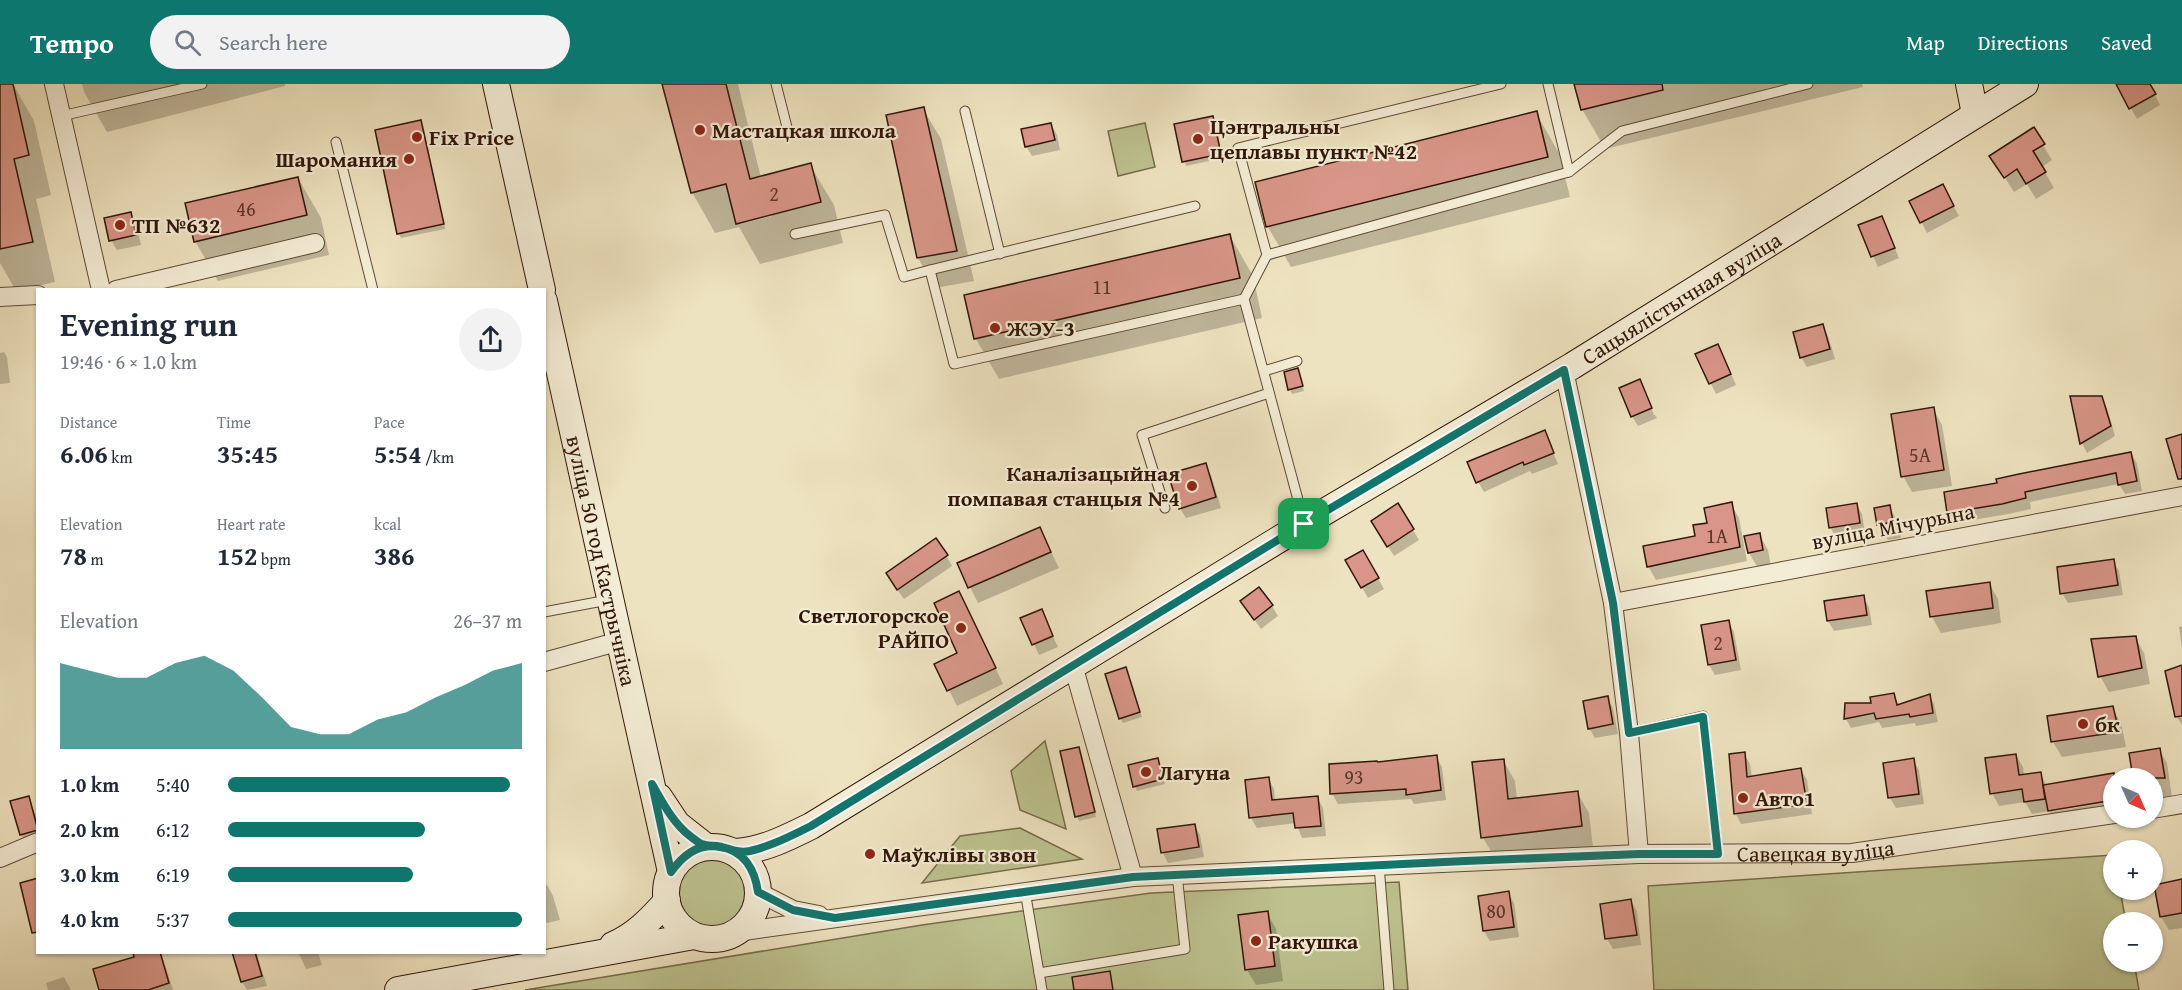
<!DOCTYPE html>
<html lang="en">
<head>
<meta charset="utf-8">
<style>
	:root { --surface:#fff; --page:#f2f2f3; --text:#1f2937; --muted:#747a83; --accent:#0f766e }
	body { margin:0; font-family:"Gentium Book Plus",serif; background:var(--page); color:var(--text); height:100vh; display:flex; flex-direction:column; font-size:22px; white-space:nowrap }
	* { box-sizing:border-box; margin:0 }
	p { font-size:20px; color:var(--muted) }
	.icon { flex:none; width:33px; height:33px; fill:none; stroke:currentColor; stroke-width:2; stroke-linecap:round; stroke-linejoin:round }
	.map { position:relative; flex:1; overflow:hidden }
	.side { position:absolute; left:36px; top:204px; width:510px; height:666px; display:flex; flex-direction:column; background:var(--surface); border-radius:0px; box-shadow:0 2px 4px #0004 }
	.side>* { flex:none }
	.needle { width:39px; rotate:135deg }
	.buttons { position:absolute; left:2103px; top:684px; display:grid; gap:12px }
	.buttons a { display:grid; place-items:center; width:60px; height:60px; border-radius:50%; background:var(--surface); box-shadow:0 2px 4px #0004; font-size:30px }
	.pin { position:absolute; display:grid; place-items:center; width:51px; height:51px; color:#fff; margin:-26px; border-radius:12px; box-shadow:0 3px 9px #0006 }
	.round { display:grid; place-items:center; flex:none; width:63px; height:63px; border-radius:32px; background:var(--page) }
	.overview { display:flex; align-items:center; justify-content:space-between; height:102px; padding:0 24px }
	h1 { font-size:33px; font-weight:700; line-height:45px }
	.stats { display:grid; grid-template-columns:repeat(3,1fr); gap:9px; height:102px; padding:6px 24px }
	.stats div { display:grid; align-content:center }
	.stats b { font-size:26px; font-weight:700 }
	.stats small { font-size:16px; font-weight:400 }
	.stats p { font-size:16px }
	.chart { height:168px; padding:12px 24px }
	.chart p { display:flex; justify-content:space-between }
	.chart svg { width:100%; height:108px; margin-top:6px; fill:var(--accent); opacity:.7 }
	ul { padding:0 24px; list-style:none; font-size:20px }
	li { display:grid; grid-template-columns:96px 72px 1fr; align-items:center; height:45px }
	li i { height:15px; border-radius:8px; background:var(--accent) }
	header { display:flex; align-items:center; gap:36px; box-sizing:border-box; height:84px; padding:0 30px; background:var(--accent); color:#fff }
	header strong { font-size:28px }
	nav { display:flex; gap:33px; margin-inline-start:auto; font-size:21px }
	.search { width:420px; height:54px; background:var(--page); display:flex; align-items:center; gap:15px; box-sizing:border-box; padding:0 21px; border-radius:33px; color:var(--muted); font-size:22px }
	.map>svg:first-child { display:block }
</style>
</head>
<body>
<header>
<strong>Tempo</strong>
<div class="search"><svg class="icon" aria-label="search" viewBox="0 0 24 24"><circle cx="10" cy="10" r="6"/><path d="M15 15l6 6"/></svg>Search here</div>
<nav><a>Map</a><a>Directions</a><a>Saved</a></nav>
</header>
<div class="map">
<svg width="2182" height="906" viewBox="0 0 2182 906">
	<rect width="100%" height="100%" fill="#eee3c0"/>
	<filter id="stains"><feTurbulence type="fractalNoise" baseFrequency=".00333" numOctaves="4"/><feColorMatrix values="0 0 0 0 .2 0 0 0 0 .09 0 0 0 0 .02 0 0 0 .5 -.17"/></filter>
	<radialGradient id="worn" r=".72"><stop offset=".6" stop-color="#630" stop-opacity="0"/><stop offset="1" stop-color="#630" stop-opacity=".3"/></radialGradient>
	<!-- green -->
	<g fill="#bdc28f" stroke="#776c4b" stroke-width="1.5">
		<polygon points="1145,39 1155,83 1118,92 1108,47"/>
		<polygon points="1045,657 1066,745 1020,726 1011,687"/>
		<polygon points="1020,744 1082,775 922,799 960,752"/>
		<polygon points="2113,771 2114,806 2120,806 2126,838 2114,838 2114,878 2134,878 2139,906 1654,906 1648,802"/>
		<circle cx="712" cy="808" r="37"/>
		<polygon points="1399,798 1408,906 525,906 922,841 1151,809"/>
	</g>
	<!-- shadow -->
	<g fill="#0003" fill-rule="evenodd">
		<polygon points="0,0 13,0 34,37 51,111 36,115 55,198 16,207 0,179"/>
		<polygon points="82,0 285,0 285,2 107,48 84,8"/>
		<path d="M664 0H738L761 94 810 81 834 121 843 159 760 180 739 143 715 149 692 108ZM772 129V132L740 140V138Z"/>
		<polygon points="1576,0 1862,0 1863,3 1605,65 1582,25"/>
		<polygon points="2117,0 2149,0 2160,21 2137,35"/>
		<polygon points="923,25 941,55 974,197 935,204 918,174"/>
		<polygon points="1536,29 1559,69 1570,113 1291,183 1268,143 1257,99"/>
		<polygon points="1212,33 1223,74 1186,82 1176,42"/>
		<polygon points="421,38 423,42 445,145 401,154 399,150 377,47"/>
		<polygon points="1051,40 1057,51 1060,66 1032,72 1026,62"/>
		<polygon points="2043,61 2052,76 2042,83 2054,104 2036,115 2027,100 2014,108 1991,72"/>
		<polygon points="298,94 321,134 329,171 218,197 195,157"/>
		<polygon points="1948,112 1959,132 1927,149 1911,118"/>
		<polygon points="130,130 136,140 141,161 117,166 111,156"/>
		<polygon points="1882,134 1899,174 1878,183 1860,142"/>
		<polygon points="1230,152 1253,192 1262,234 999,295 976,255"/>
		<polygon points="1822,241 1828,252 1835,275 1807,283 1801,273"/>
		<polygon points="4,268 7,273 10,299 0,300 0,269"/>
		<polygon points="1697,271 1723,272 1736,301 1716,310"/>
		<polygon points="1297,285 1304,307 1292,310 1290,305"/>
		<polygon points="1640,297 1654,331 1655,331 1657,334 1638,342 1632,332"/>
		<polygon points="2072,313 2101,313 2107,324 2115,352 2087,369 2082,359"/>
		<polygon points="1933,325 1942,341 1952,402 1912,408 1903,392"/>
		<polygon points="1544,348 1558,380 1532,390 1530,387 1484,408 1478,398"/>
		<polygon points="2131,369 2137,380 2142,407 2125,410 2119,400 2030,418 2031,425 2008,430 1955,439 1949,429 1999,400"/>
		<polygon points="1205,381 1211,391 1221,424 1186,434 1180,424"/>
		<polygon points="1731,420 1739,434 1747,477 1656,496 1648,482 1697,453"/>
		<polygon points="1856,420 1862,430 1865,449 1836,453 1830,443"/>
		<polygon points="1398,421 1419,456 1394,472 1378,447"/>
		<polygon points="1889,423 1898,438 1901,454 1888,456 1879,441 1876,425"/>
		<polygon points="1040,445 1059,484 978,519 959,480"/>
		<polygon points="1759,450 1768,466 1771,482 1758,484 1749,469 1746,453"/>
		<polygon points="1363,468 1384,505 1368,514 1347,477"/>
		<polygon points="946,471 952,482 904,515 893,500"/>
		<polygon points="2113,477 2119,487 2123,511 2068,519 2062,509"/>
		<polygon points="1989,499 1998,515 2001,539 1941,549 1932,533 1928,509"/>
		<polygon points="1863,513 1869,523 1872,541 1834,547 1828,537"/>
		<polygon points="1242,518 1272,522 1278,532 1261,545"/>
		<polygon points="967,524 1003,600 957,622 936,580 959,569"/>
		<polygon points="1041,527 1058,563 1039,571 1022,535"/>
		<polygon points="1728,538 1734,548 1741,586 1715,591 1709,581 1703,542"/>
		<polygon points="2182,542 2182,564 2179,543"/>
		<polygon points="2135,553 2144,569 2150,600 2109,608 2100,592"/>
		<polygon points="2182,584 2182,641 2176,631"/>
		<polygon points="1128,590 1142,633 1123,639 1120,634"/>
		<polygon points="1893,610 1899,622 1929,611 1934,620 1938,638 1916,642 1915,639 1882,644 1879,638 1851,644 1846,635 1847,620 1873,621"/>
		<polygon points="1607,614 1613,624 1618,650 1595,654 1589,644"/>
		<polygon points="2112,624 2121,639 2126,663 2062,673 2053,658"/>
		<polygon points="1079,665 1096,733 1079,737 1077,732"/>
		<polygon points="2159,666 2167,679 2172,713 2152,716 2152,694 2114,694 2052,725 2052,728 2114,717 2114,731 2057,741 2050,727 2032,730 2025,718 1999,722 1992,709 2016,671 2023,683 2024,692 2040,689 2047,702 2133,687"/>
		<polygon points="1744,670 1750,680 1752,694 1801,686 1807,696 1812,730 1741,740 1736,730"/>
		<polygon points="1436,673 1442,683 1446,716 1414,720 1411,715 1338,720 1332,709 1377,678"/>
		<polygon points="1157,675 1165,700 1137,707 1135,702"/>
		<polygon points="1503,676 1515,697 1517,715 1577,708 1589,729 1593,763 1495,774 1483,754"/>
		<polygon points="1913,676 1919,686 1924,720 1896,724 1890,714 1885,680"/>
		<polygon points="1268,694 1274,705 1275,717 1317,713 1323,724 1326,752 1302,754 1296,739 1257,744 1251,734"/>
		<polygon points="28,714 38,736 38,758 27,761 21,751 12,718"/>
		<polygon points="1194,741 1200,751 1204,773 1168,779 1163,769"/>
		<polygon points="2182,798 2182,844 2169,846 2161,833"/>
		<polygon points="547,801 553,812 560,836 547,839 544,834 544,802"/>
		<polygon points="1508,809 1514,819 1519,853 1490,857 1484,847 1479,813"/>
		<polygon points="1631,817 1637,827 1641,861 1613,865 1607,855"/>
		<polygon points="1267,829 1276,845 1283,897 1256,901 1247,886 1239,833"/>
		<polygon points="134,868 161,868 173,906 101,906 136,874"/>
		<polygon points="233,868 256,868 267,902 247,906 242,898"/>
		<polygon points="298,868 318,868 322,881 306,885"/>
		<polygon points="64,893 71,906 48,906 46,899"/>
	</g>
	<!-- building -->
	<g fill="#d99688" stroke="#311607" stroke-width="1.5">
		<polygon points="0,0 13,0 29,71 14,75 33,158 0,165"/>
		<polygon points="662,0 726,0 750,95 811,79 821,118 736,140 726,100 691,109"/>
		<polygon points="1574,0 1662,0 1663,6 1581,26"/>
		<polygon points="2116,0 2150,0 2156,10 2129,25"/>
		<polygon points="924,23 957,167 917,174 886,31"/>
		<polygon points="1537,27 1548,73 1266,143 1255,98"/>
		<polygon points="1213,32 1221,70 1182,78 1174,40"/>
		<polygon points="421,36 444,140 397,150 375,46"/>
		<polygon points="1051,39 1055,56 1025,63 1021,45"/>
		<polygon points="2034,43 2045,60 2033,67 2046,88 2026,100 2017,85 2004,94 1989,72"/>
		<polygon points="298,93 307,131 194,158 185,119"/>
		<polygon points="1943,100 1954,122 1920,139 1909,117"/>
		<polygon points="131,128 136,151 109,157 104,134"/>
		<polygon points="1882,132 1895,164 1871,173 1858,141"/>
		<polygon points="1230,150 1240,194 974,255 964,211"/>
		<polygon points="1823,240 1830,265 1800,274 1793,248"/>
		<polygon points="1718,260 1731,290 1709,300 1695,270"/>
		<polygon points="1298,284 1303,302 1288,306 1284,288"/>
		<polygon points="1640,295 1652,324 1631,333 1619,304"/>
		<polygon points="2070,312 2102,312 2111,342 2080,360"/>
		<polygon points="1934,323 1944,386 1901,393 1891,330"/>
		<polygon points="1545,346 1554,369 1524,381 1523,378 1476,399 1467,378"/>
		<polygon points="2182,350 2182,395 2178,395 2166,355"/>
		<polygon points="2131,368 2137,397 2118,401 2116,389 2025,408 2026,414 2002,420 1947,429 1944,408 1997,399 1996,395 2019,390"/>
		<polygon points="1206,379 1216,413 1179,425 1168,390"/>
		<polygon points="1732,418 1740,463 1647,483 1643,462 1695,452 1693,441 1707,439 1704,424"/>
		<polygon points="1398,419 1414,445 1387,463 1371,437"/>
		<polygon points="1857,419 1860,439 1829,444 1826,424"/>
		<polygon points="1890,421 1893,438 1877,441 1874,424"/>
		<polygon points="1040,443 1051,468 968,504 957,479"/>
		<polygon points="1760,449 1763,466 1748,469 1744,452"/>
		<polygon points="936,454 948,471 897,506 886,489"/>
		<polygon points="1363,466 1379,494 1361,504 1345,476"/>
		<polygon points="2114,475 2118,501 2060,510 2057,483"/>
		<polygon points="1990,498 1993,524 1930,533 1926,507"/>
		<polygon points="1259,503 1273,521 1254,536 1240,517"/>
		<polygon points="959,507 996,584 947,607 934,580 957,569 934,519"/>
		<polygon points="1864,511 1867,531 1827,537 1824,517"/>
		<polygon points="1042,525 1053,552 1032,561 1020,534"/>
		<polygon points="1729,536 1736,576 1708,581 1701,541"/>
		<polygon points="2136,552 2142,584 2098,593 2091,555"/>
		<polygon points="2182,581 2182,632 2175,633 2165,587"/>
		<polygon points="1126,583 1140,628 1119,635 1105,590"/>
		<polygon points="1894,609 1897,621 1930,610 1933,629 1910,633 1909,630 1876,635 1874,629 1844,635 1845,619 1871,619 1870,613"/>
		<polygon points="1608,612 1613,640 1588,645 1583,617"/>
		<polygon points="2113,622 2119,648 2051,658 2047,632"/>
		<polygon points="1079,663 1095,728 1075,733 1060,667"/>
		<polygon points="2160,664 2165,694 2133,694 2129,669"/>
		<polygon points="1745,668 1747,693 1801,684 1807,720 1734,730 1729,670"/>
		<polygon points="2016,670 2019,691 2041,688 2045,715 2024,718 2022,705 1990,710 1985,674"/>
		<polygon points="1437,671 1441,706 1406,711 1406,705 1330,710 1329,680 1377,677 1378,678"/>
		<polygon points="1158,674 1163,695 1133,703 1128,681"/>
		<polygon points="1914,674 1919,710 1888,714 1883,679"/>
		<polygon points="1504,675 1508,715 1578,707 1582,742 1481,754 1472,678"/>
		<polygon points="2114,689 2114,716 2048,727 2043,701"/>
		<polygon points="1269,693 1272,716 1318,712 1321,742 1295,744 1293,729 1249,734 1245,696"/>
		<polygon points="29,712 38,746 20,751 10,717"/>
		<polygon points="1195,740 1199,763 1161,769 1157,745"/>
		<polygon points="38,794 38,848 32,849 20,799"/>
		<polygon points="2182,795 2182,829 2160,833 2154,801"/>
		<polygon points="1509,807 1514,843 1483,847 1478,812"/>
		<polygon points="1631,815 1637,851 1605,855 1600,820"/>
		<polygon points="1268,827 1275,882 1245,886 1238,831"/>
		<polygon points="133,868 160,868 169,899 148,906 99,906 93,885 134,873"/>
		<polygon points="232,868 255,868 262,892 241,898"/>
		<polygon points="1110,887 1113,906 1074,906 1072,893"/>
	</g>
	<g fill="none" stroke-linecap="round" stroke-linejoin="round">
		<!-- lane casing -->
		<g stroke="#604935" stroke-width="11">
			<g id="lane">
				<polyline points="776,0 788,47"/>
				<polyline points="965,27 1000,170"/>
				<polyline points="61,32 202,0"/>
				<polyline points="336,58 373,206"/>
				<polyline points="1569,88 1622,47 1808,0"/>
				<polyline points="1195,122 930,186 954,280 1244,215"/>
				<polyline points="795,150 885,131 904,193 930,186"/>
				<polyline points="1267,171 1238,64 1501,0"/>
				<polyline points="1264,287 1297,277"/>
				<polyline points="1165,424 1142,351 1269,309"/>
				<polyline points="1304,438 1244,215 1267,171 1569,88 1548,0"/>
				<polyline points="544,528 608,516"/>
				<polyline points="1629,649 1703,632 1718,769"/>
				<polyline points="1379,781 1389,906"/>
				<polyline points="1025,807 1042,906"/>
				<polyline points="1039,889 1185,865 1177,790"/>
			</g>
		</g>
		<!-- street casing -->
		<g stroke="#604935" stroke-width="20">
			<g id="street">
				<polyline points="54,0 101,206"/>
				<polyline points="116,206 315,159"/>
				<polyline points="0,213 38,211"/>
				<polyline points="1564,286 1613,519 1629,649 1639,770"/>
				<polyline points="1613,519 2182,412"/>
				<polyline points="544,578 620,557"/>
				<polyline points="1073,581 1133,793"/>
				<polyline points="2152,725 2182,720"/>
				<polyline points="0,774 38,758"/>
				<polyline points="758,808 793,826 819,831"/>
				<path id="s1" d="M737 848 1133 793 1639 770 1852 769 2114 730"/>
			</g>
		</g>
		<!-- secondary casing -->
		<g stroke="#311607" stroke-width="28">
			<g id="secondary">
				<polyline points="496,0 542,206"/>
				<polyline points="1969,0 1975,30"/>
				<path id="s2" d="M544 217 671 788"/>
				<polyline points="659,713 677,740 705,762"/>
				<circle cx="712" cy="809" r="46"/>
				<path id="s3" d="M736 768C763 766 787 754 811 742L1304 440 1572 282 2025 0"/>
				<path d="M613 861C635 852 651 835 667 817"/>
				<polyline points="398,906 694,852"/>
			</g>
		</g>
		<!-- lane -->
		<use href="#lane" stroke="#f4edd6" stroke-width="9"/>
		<!-- street -->
		<use href="#street" stroke="#f4edd6" stroke-width="18"/>
		<!-- secondary -->
		<use href="#secondary" stroke="#f4edd6" stroke-width="26"/>
	</g>
	<g fill="none" stroke-linecap="round" stroke-linejoin="round">
		<!-- route casing -->
		<g stroke="#fff" stroke-width="12">
			<path id="route" d="M1304 440 811 742C791 752 771 762 750 767 739 769 733 766 722 763 700 758 683 771 671 788L652 700C663 719 673 739 690 752 705 764 703 760 720 763 744 766 755 786 758 808L793 826 835 834 1133 793 1465 777 1639 770H1718L1703 633 1629 649 1613 519 1564 286 1304 440"/>
		</g>
		<!-- route -->
		<use href="#route" stroke="#0f766e" stroke-width="8"/>
	</g>
	<!-- markers -->
	<g fill="#8f2418" stroke="#f4edd6" stroke-width="2">
		<circle cx="700" cy="46" r="6"/>
		<circle cx="417" cy="53" r="6"/>
		<circle cx="1198" cy="55" r="6"/>
		<circle cx="409" cy="75" r="6"/>
		<circle cx="120" cy="141" r="6"/>
		<circle cx="995" cy="244" r="6"/>
		<circle cx="1192" cy="402" r="6"/>
		<circle cx="961" cy="544" r="6"/>
		<circle cx="2083" cy="640" r="6"/>
		<circle cx="1146" cy="688" r="6"/>
		<circle cx="1743" cy="714" r="6"/>
		<circle cx="870" cy="770" r="6"/>
		<circle cx="1256" cy="857" r="6"/>
	</g>
	<g text-anchor="middle" stroke-width="4.5" stroke-linejoin="round" paint-order="stroke">
		<!-- number labels -->
		<g font-size="20" fill="#5b3627">
			<text x="774" y="117">2</text>
			<text x="246" y="132">46</text>
			<text x="1102" y="210">11</text>
			<text x="1920" y="378">5А</text>
			<text x="1717" y="459">1А</text>
			<text x="1718" y="566">2</text>
			<text x="1354" y="700">93</text>
			<text x="1496" y="834">80</text>
		</g>
		<!-- poi labels -->
		<g font-size="22" font-weight="bold" fill="#311607" stroke="#f4edd6" text-anchor="start">
			<text x="1210" y="50">Цэнтральны<tspan x="1210" dy="25">цеплавы пункт №42</tspan></text>
			<text x="712" y="54">Мастацкая школа</text>
			<text x="429" y="61">Fix Price</text>
			<text x="397" y="83" text-anchor="end">Шаромания</text>
			<text x="132" y="149">ТП №632</text>
			<text x="1007" y="252">ЖЭУ-3</text>
			<text x="1180" y="397" text-anchor="end">Каналізацыйная<tspan x="1180" dy="25">помпавая станцыя №4</tspan></text>
			<text x="949" y="539" text-anchor="end">Светлогорское<tspan x="949" dy="25">РАЙПО</tspan></text>
			<text x="2095" y="648">бк</text>
			<text x="1158" y="696">Лагуна</text>
			<text x="1755" y="722">Авто1</text>
			<text x="882" y="778">Маўклівы звон</text>
			<text x="1268" y="865">Ракушка</text>
		</g>
		<!-- street labels -->
		<g font-size="22" fill="#311607" stroke="#f4edd6">
			<text dy="8" stroke="none"><textPath href="#s3" startOffset="1098">Сацыялістычная вуліца</textPath></text>
			<text transform="translate(1893 442) rotate(-11)" y="8">вуліца Мічурына</text>
			<text dy="8" stroke="none"><textPath href="#s2" startOffset="266">вуліца 50 год Кастрычніка</textPath></text>
			<text dy="8" stroke="none"><textPath href="#s1" startOffset="1083">Савецкая вуліца</textPath></text>
		</g>
	</g>
	<rect width="100%" height="100%" filter="url(#stains)"/>
	<rect width="100%" height="100%" fill="url(#worn)"/>
</svg>
<div class="buttons">
<a><svg class="needle" viewBox="-14 -14 28 28"><path d="M0-13l5 13h-10z" fill="#e53935"/><path d="M0 13l5-13h-10z" fill="#747a83"/></svg></a>
<a>+</a>
<a>−</a>
</div>
<div class="pin" style="left:1304px;top:440px;background:#1e9e55"><svg class="icon" aria-label="arrive" viewBox="0 0 24 24"><path d="M6 21V4h12l-3 4 3 4H6"/></svg></div>
<section class="side">
<div class="overview"><div><h1>Evening run</h1><p>19:46 · 6 × 1.0 km</p></div><a class="round"><svg class="icon" aria-label="share" viewBox="0 0 24 24"><path d="M12 15V3M7 8l5-5 5 5M5 13v7h14v-7"/></svg></a></div>
<div class="stats">
<div><p>Distance</p><b>6.06<small> km</small></b></div>
<div><p>Time</p><b>35:45</b></div>
<div><p>Pace</p><b>5:54<small> /km</small></b></div>
</div>
<div class="stats">
<div><p>Elevation</p><b>78<small> m</small></b></div>
<div><p>Heart rate</p><b>152<small> bpm</small></b></div>
<div><p>kcal</p><b>386</b></div>
</div>
<div class="chart"><p><span>Elevation</span>26–37 m</p>
<svg viewBox="0 0 160 44" preserveAspectRatio="none"><path d="M0 44V9L10 12L20 15L30 15L40 9L50 6L60 12L70 23L80 35L90 38L100 38L110 32L120 29L130 23L140 18L150 12L160 9V44z"/></svg>
</div>
<ul>
<li><b>1.0 km</b>5:40<i style="width:96%"></i></li>
<li><b>2.0 km</b>6:12<i style="width:67%"></i></li>
<li><b>3.0 km</b>6:19<i style="width:63%"></i></li>
<li><b>4.0 km</b>5:37<i style="width:100%"></i></li>
</ul>
</section>
</div>
</body>
</html>
